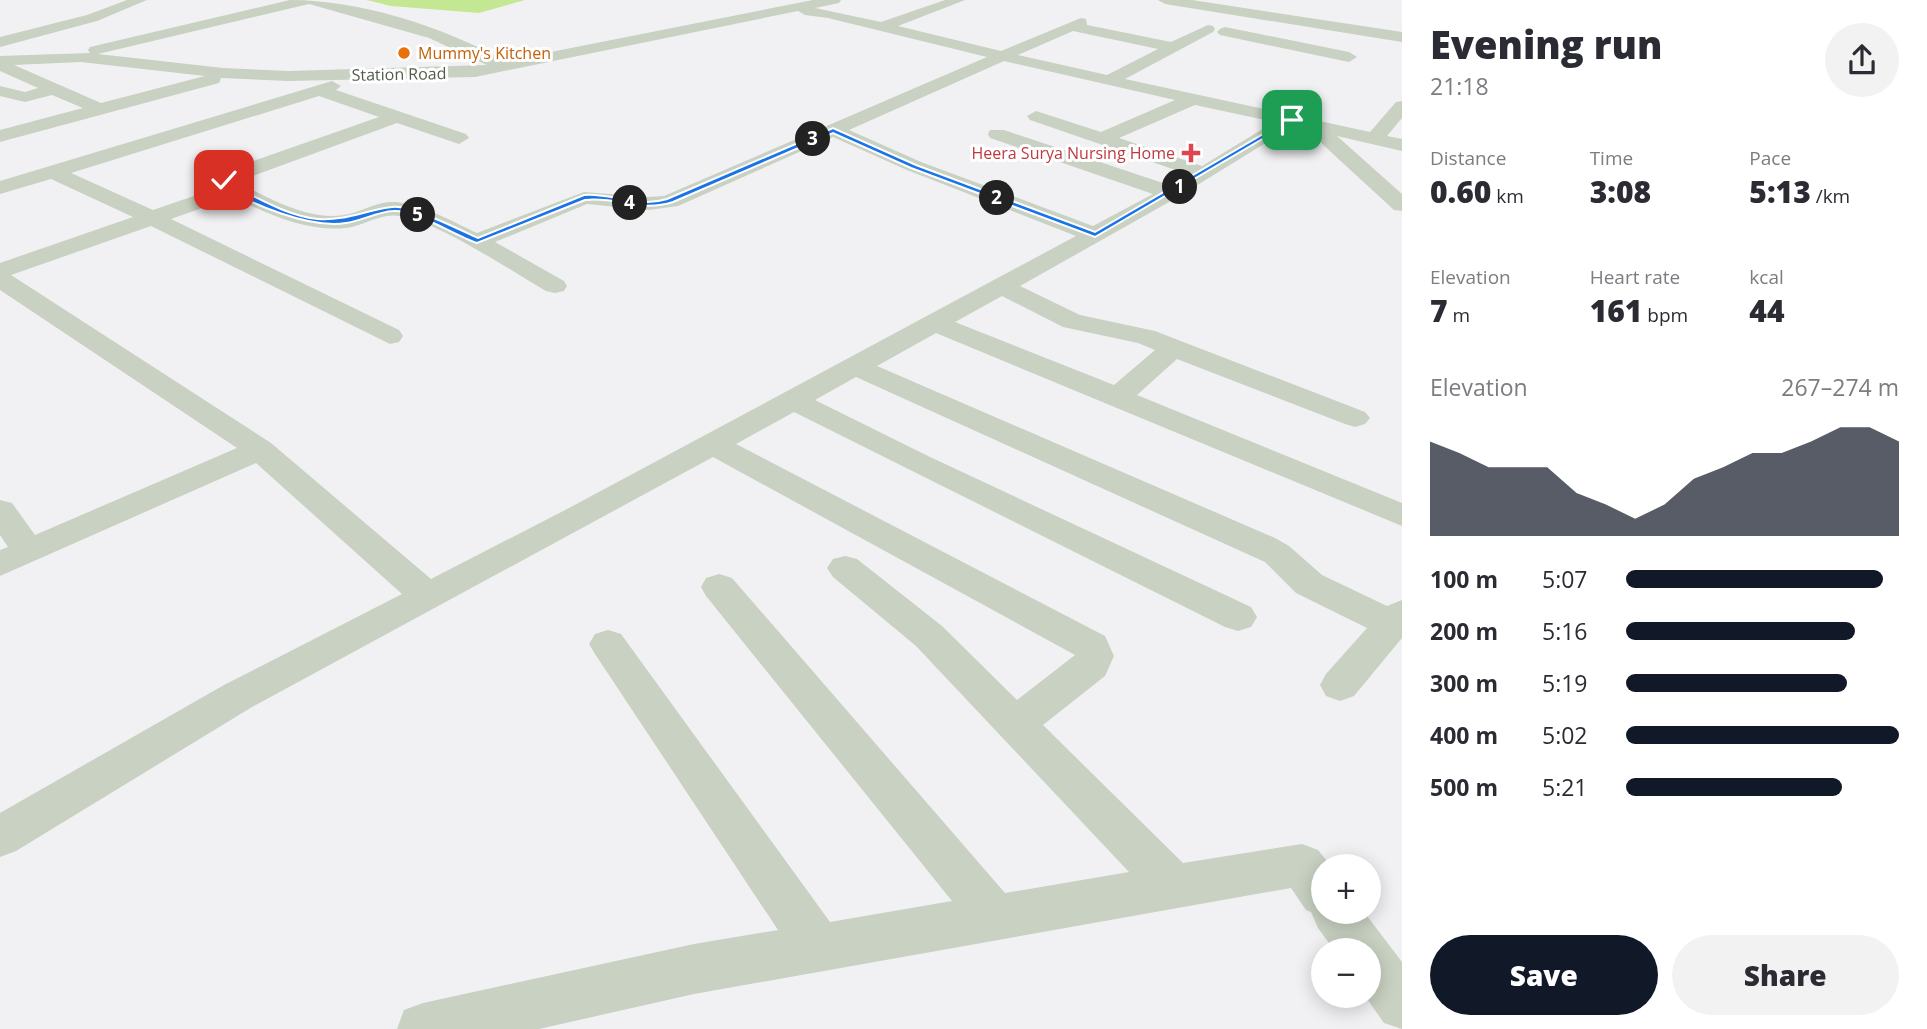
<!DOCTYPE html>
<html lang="en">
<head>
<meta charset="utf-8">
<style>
	:root { --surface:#fff; --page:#f2f2f3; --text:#2b2b33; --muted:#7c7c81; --accent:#111827 }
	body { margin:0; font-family:"Open Sans",sans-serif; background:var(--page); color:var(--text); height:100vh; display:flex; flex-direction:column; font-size:26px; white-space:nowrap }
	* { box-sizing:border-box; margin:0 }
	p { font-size:23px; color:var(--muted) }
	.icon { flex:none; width:38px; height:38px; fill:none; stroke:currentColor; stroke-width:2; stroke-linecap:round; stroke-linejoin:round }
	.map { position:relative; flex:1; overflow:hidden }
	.drawer { display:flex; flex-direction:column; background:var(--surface); width:525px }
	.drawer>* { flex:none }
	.fabs { position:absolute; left:1311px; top:854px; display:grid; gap:14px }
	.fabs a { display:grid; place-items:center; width:70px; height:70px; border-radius:50%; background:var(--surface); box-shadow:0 4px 18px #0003; font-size:35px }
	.pin { position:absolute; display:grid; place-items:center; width:60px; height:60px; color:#fff; margin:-30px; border-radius:14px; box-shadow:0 4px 10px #0006 }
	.km { position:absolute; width:35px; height:35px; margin:-18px; border-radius:50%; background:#222; color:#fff; font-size:19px; line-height:35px; text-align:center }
	.round { display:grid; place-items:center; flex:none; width:74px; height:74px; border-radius:37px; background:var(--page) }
	.summary { display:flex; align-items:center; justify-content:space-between; height:119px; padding:0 28px }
	h1 { font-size:38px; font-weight:800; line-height:52px }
	.metrics { display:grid; grid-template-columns:repeat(3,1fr); gap:10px; height:119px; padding:7px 28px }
	.metrics div { display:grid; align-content:center }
	.metrics b { font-size:30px; font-weight:800 }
	.metrics small { font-size:19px; font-weight:400 }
	.metrics p { font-size:19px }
	.chart { height:196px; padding:14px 28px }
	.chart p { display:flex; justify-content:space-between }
	.chart svg { width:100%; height:126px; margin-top:7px; fill:var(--accent); opacity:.7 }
	.primary-button { display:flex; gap:14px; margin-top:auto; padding:14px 28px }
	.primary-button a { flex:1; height:80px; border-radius:42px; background:var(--accent); color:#fff; font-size:28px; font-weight:800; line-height:80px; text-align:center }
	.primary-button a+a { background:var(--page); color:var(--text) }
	ul { padding:0 28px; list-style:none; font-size:23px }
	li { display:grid; grid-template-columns:112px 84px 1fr; align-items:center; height:52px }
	li i { height:18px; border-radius:9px; background:var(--accent) }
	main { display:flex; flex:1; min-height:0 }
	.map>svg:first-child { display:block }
</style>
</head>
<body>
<main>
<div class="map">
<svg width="1402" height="1029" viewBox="0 0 1402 1029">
	<rect width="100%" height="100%" fill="#f1f1f3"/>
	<!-- water -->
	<polygon fill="#c4e793" points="367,0 525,0 479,13 391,6"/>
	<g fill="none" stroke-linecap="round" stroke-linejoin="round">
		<!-- minor -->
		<g fill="#c8d1c2" fill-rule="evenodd">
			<polygon points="127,0 147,0 97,21 0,47 0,37 87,15"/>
			<path d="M290 0C360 0 444 27 505 61L813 0H841L839 3 815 8 881 22 945 0H965L898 26 1001 51 1081 18 1086 19 1087 25 1171 42 1208 25 1213 26 1215 29 1213 32 1125 79 1370 132 1396 102 1402 101V118L1387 136 1402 139V151L1337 136 1402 194V211L1394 210 1307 130 1293 126 1178 197 1020 286 1080 315 1155 331 1365 412 1370 418 1365 424 1355 427 1345 424 1177 359 1137 395 1402 503V526L936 333 877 366 1275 538 1289 546 1322 575 1387 606 1402 600V638L1354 696 1340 701 1326 696 1320 685 1326 674 1367 628 1296 593 1265 562 856 377 815 400 930 457 1251 607 1257 617 1251 627 1238 631 1225 627 794 412 736 444 1105 636 1114 656 1105 676 1043 725 1183 863 1302 844 1318 850 1331 866H1323V912H1364L1402 962V1029L1384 1023 1365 996H1368V950H1334L1318 928 1311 912 1306 910 1291 888 694 994 539 1029H397L404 1010 423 1003 694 944 778 930 595 654 589 644 595 634 608 630 621 634 830 922 952 901 706 596 701 587 706 578 719 574 732 578 1005 893 1129 872 916 646 833 577 827 568 833 559 845 556 857 559 942 626 1017 700 1075 655 713 457 252 707 16 851 0 857V813L224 685 402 594 256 463 0 576V550L8 547 0 535V500L12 503 35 535 237 448 0 290V263L133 217 51 179 0 194V181L332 81 341 86 336 90 466 134 469 138 459 144 397 123 236 182C270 198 309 223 349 214 365 210 379 201 396 202 425 205 451 221 477 233L584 192 648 197 664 196 987 57 828 18 805 15 798 11 475 77 288 81 221 78 219 83 0 142V130L83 108 52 95 25 102 0 96V86L25 92 38 88 0 71V56L90 53 88 50 90 47ZM309 4 429 38 487 65 288 71 223 68 98 54ZM1073 31 1158 49 1107 75 1018 55ZM1004 61 1175 100 1101 132 1036 111 1027 116 1030 120 1187 174 1169 185 1004 130H990L988 134 990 138 1153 194 1093 226 921 162 849 130ZM81 62 205 76 101 103 14 65ZM319 96 379 117 222 172 214 184 217 188 153 210 71 173ZM1195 105 1274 122 1202 166 1119 138ZM833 137 907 170 1076 236 569 508 431 579 271 443 11 275 151 226 390 344 399 342 403 336 399 330 171 219 233 197C268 214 306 232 346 228 364 226 380 213 398 216 436 220 511 271 546 291L555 293 564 291 567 286 564 281 495 242 587 204 648 210 678 206ZM1002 296 1063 327 1138 343 1155 350 1114 385 955 322Z"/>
			<polygon points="1158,0 1192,0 1402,32 1402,42 1165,4"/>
			<polygon points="1225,27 1349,52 1357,57 1349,62 1220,35 1217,32 1220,29"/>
		</g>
	</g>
	<!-- route -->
	<path fill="#1a73e8" stroke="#fff" stroke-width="2" d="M1289 119 1295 120 1095 237 911 168 833 133 673 202C639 213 618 196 585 200L477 243C456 236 414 209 393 211 377 212 361 221 346 223 310 229 249 204 220 184L221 179H227V183C255 196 286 216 318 219 345 221 366 210 392 207 409 204 460 230 478 238L584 195C613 193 639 208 667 199L833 128 916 165 1095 232Z"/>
	<!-- markers -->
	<circle fill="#e8710a" stroke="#fff" stroke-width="2.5" cx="404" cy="53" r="7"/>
	<path fill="#e0444e" stroke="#fff" stroke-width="2.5" d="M1187.5 142.5h7v7h7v7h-7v7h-7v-7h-7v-7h7z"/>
	<g text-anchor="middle" stroke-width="6" stroke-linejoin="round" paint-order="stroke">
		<!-- far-food labels -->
		<g font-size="16" fill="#c56008" stroke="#fff" text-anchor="start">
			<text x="418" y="59">Mummy's Kitchen</text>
		</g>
		<!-- far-street labels -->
		<g font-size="16" fill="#505d4a" stroke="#fff">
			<text transform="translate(399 74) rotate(-1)" y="6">Station Road</text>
		</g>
		<!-- far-health labels -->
		<g font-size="16" fill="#be3a42" stroke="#fff" text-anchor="end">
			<text x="1175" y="159">Heera Surya Nursing Home</text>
		</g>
	</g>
</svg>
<div class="fabs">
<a>+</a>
<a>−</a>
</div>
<div class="pin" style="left:1292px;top:120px;background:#1e9e55"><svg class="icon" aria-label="arrive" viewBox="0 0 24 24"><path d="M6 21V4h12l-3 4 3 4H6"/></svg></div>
<div class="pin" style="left:224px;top:180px;background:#d93025"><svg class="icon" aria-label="check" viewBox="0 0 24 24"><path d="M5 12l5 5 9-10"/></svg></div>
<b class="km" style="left:1180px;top:187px">1</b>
<b class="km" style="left:997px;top:198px">2</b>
<b class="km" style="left:813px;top:139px">3</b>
<b class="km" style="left:630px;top:203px">4</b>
<b class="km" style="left:418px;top:215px">5</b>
</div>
<section class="drawer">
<div class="summary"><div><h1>Evening run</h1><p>21:18</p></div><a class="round"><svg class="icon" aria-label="share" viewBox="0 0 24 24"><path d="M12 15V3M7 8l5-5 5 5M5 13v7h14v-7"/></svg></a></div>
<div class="metrics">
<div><p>Distance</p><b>0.60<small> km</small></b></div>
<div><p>Time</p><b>3:08</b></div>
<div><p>Pace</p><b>5:13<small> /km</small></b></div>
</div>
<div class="metrics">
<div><p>Elevation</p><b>7<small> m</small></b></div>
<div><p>Heart rate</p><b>161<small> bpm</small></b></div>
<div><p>kcal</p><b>44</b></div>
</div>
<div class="chart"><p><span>Elevation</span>267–274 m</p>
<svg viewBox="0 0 160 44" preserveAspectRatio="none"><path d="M0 44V11L10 15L20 20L30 20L40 20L50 29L60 33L70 38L80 33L90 24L100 20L110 15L120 15L130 11L140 6L150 6L160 11V44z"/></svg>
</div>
<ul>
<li><b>100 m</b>5:07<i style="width:94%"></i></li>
<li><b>200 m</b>5:16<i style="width:84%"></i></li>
<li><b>300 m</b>5:19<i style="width:81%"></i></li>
<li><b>400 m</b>5:02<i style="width:100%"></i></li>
<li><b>500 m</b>5:21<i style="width:79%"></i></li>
</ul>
<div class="primary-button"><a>Save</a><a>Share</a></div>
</section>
</main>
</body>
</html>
